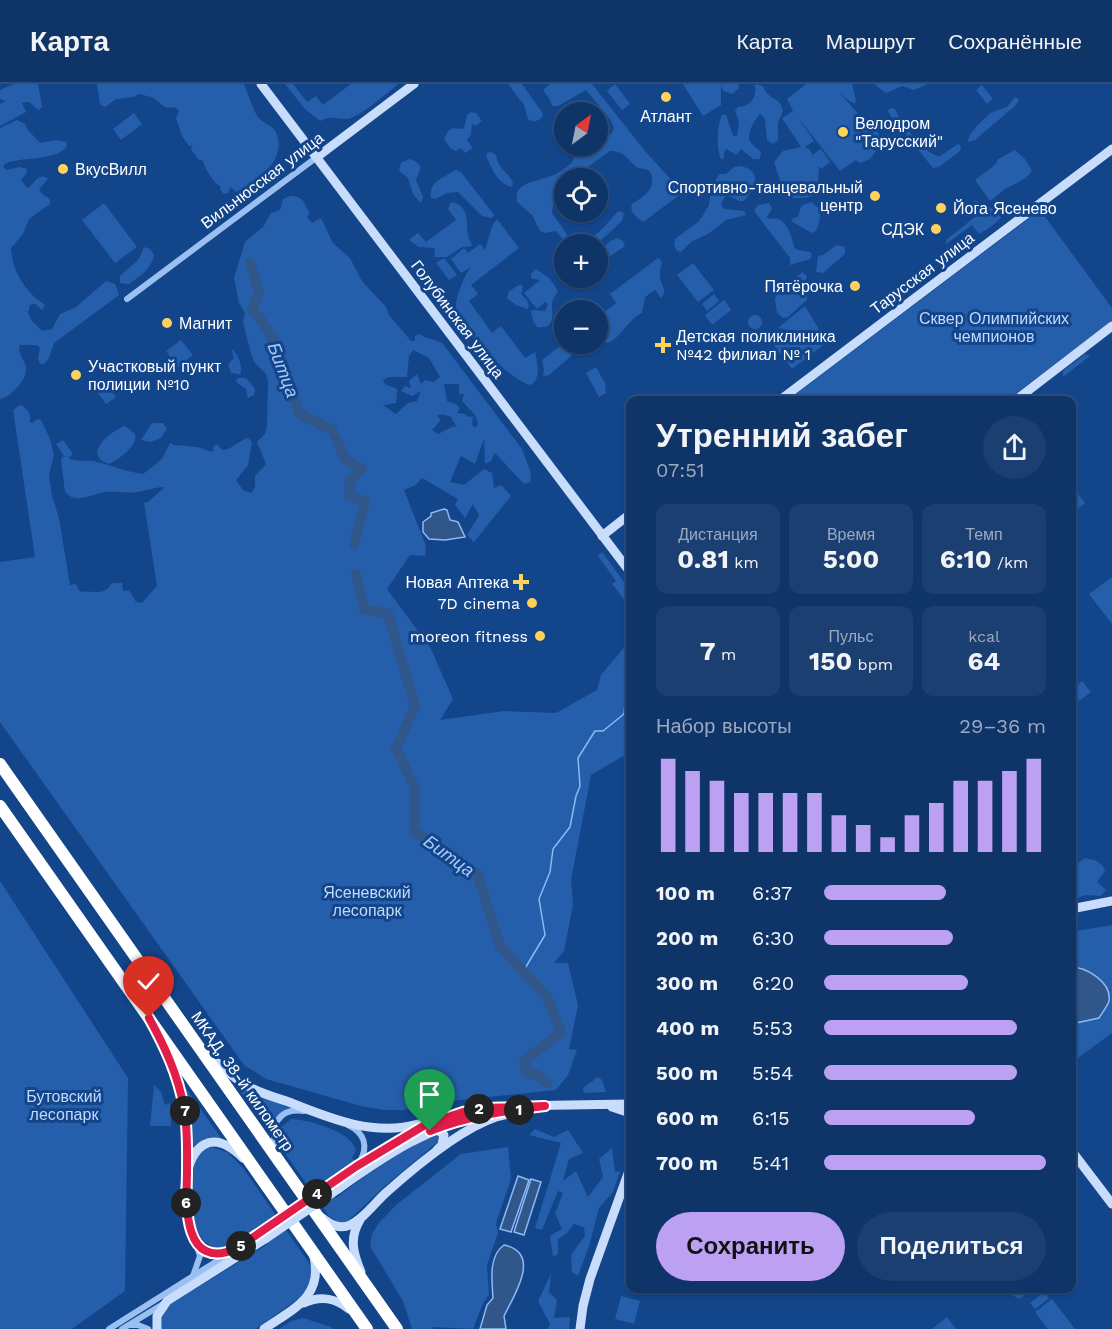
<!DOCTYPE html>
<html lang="ru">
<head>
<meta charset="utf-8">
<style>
	:root { --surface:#0e3468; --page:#1c3f71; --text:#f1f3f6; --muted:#9baac0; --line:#2e4f7c; --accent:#bca0f2 }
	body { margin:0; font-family:"Work Sans",sans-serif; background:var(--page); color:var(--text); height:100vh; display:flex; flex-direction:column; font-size:22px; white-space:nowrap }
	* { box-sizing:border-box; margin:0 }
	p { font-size:20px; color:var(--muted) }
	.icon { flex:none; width:33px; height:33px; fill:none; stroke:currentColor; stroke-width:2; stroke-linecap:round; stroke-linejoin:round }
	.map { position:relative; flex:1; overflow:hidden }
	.drawer { position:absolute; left:626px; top:312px; width:450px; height:897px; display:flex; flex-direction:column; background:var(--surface); border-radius:12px; box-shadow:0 2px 4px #0004,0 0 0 2px var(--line) }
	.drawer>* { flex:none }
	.needle { width:39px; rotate:32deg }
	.tools { position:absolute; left:554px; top:18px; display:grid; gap:12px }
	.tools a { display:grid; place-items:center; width:54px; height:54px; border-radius:50%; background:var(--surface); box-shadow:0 2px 4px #0004,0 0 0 2px var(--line); font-size:30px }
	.pin { position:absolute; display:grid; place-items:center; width:51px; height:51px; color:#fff; margin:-62px -26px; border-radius:50% 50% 50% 0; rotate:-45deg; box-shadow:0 0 6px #0007 }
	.pin .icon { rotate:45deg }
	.km { position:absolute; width:30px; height:30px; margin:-15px; border-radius:50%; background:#222; color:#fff; font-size:16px; line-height:30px; text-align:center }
	.round { display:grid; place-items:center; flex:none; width:63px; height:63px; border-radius:32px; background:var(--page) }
	.headline { display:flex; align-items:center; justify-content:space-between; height:102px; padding:0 30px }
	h1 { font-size:33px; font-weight:700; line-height:45px }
	.metrics { display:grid; grid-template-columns:repeat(3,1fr); gap:9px; height:102px; padding:6px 30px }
	.metrics div { display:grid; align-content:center; border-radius:12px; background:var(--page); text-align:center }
	.metrics b { font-size:26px; font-weight:700 }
	.metrics small { font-size:16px; font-weight:400 }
	.metrics p { font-size:16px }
	.chart { height:168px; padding:12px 30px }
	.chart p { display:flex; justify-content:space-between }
	.chart svg { width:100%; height:108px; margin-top:6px; stroke:var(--accent); stroke-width:6 }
	.cta { display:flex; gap:12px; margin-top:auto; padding:12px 30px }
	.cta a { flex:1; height:69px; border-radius:36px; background:var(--accent); color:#111; font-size:24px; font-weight:700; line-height:69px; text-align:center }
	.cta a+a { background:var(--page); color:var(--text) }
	ul { padding:0 30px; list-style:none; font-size:20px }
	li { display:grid; grid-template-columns:96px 72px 1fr; align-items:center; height:45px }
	li i { height:15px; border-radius:8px; background:var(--accent) }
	header { display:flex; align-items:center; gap:36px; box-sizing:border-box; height:84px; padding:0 30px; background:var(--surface); border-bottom:2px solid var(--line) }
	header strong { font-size:28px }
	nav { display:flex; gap:33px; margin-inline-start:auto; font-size:21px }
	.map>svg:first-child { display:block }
</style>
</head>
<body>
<header>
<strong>Карта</strong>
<nav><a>Карта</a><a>Маршрут</a><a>Сохранённые</a></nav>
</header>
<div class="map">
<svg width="1112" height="1245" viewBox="0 0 1112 1245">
	<rect width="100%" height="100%" fill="#13458b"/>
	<!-- green -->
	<g fill="#255eaa" fill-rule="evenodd">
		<polygon points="14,0 38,0 42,23 38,26 29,18 22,19 26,28 0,42 0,20 6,17 0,15 0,6"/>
		<path d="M97 0H244C248 10 251 20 256 30 260 39 272 40 276 48 288 76 257 97 236 108L231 103 228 109 223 110 220 105 221 103C213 98 206 87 203 77L198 75 191 65 192 61 189 62 182 52 176 34 179 27 175 23C163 26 162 19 153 14 149 12 143 11 138 10L134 13 116 15 105 23 100 20Z"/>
		<path d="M285 0H293L307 18 316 12 323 21 351 0H398C389 8 358 34 348 35 337 35 331 31 320 37L305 25Z"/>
		<path d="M508 0H522L542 28 543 32C540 37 533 39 528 35L524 21Z"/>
		<path d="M550 0H592L645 67 675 100 681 110 643 138C636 132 629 129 632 120 641 114 654 107 652 94 652 92 651 88 648 86 643 84 639 86 634 81 626 73 623 67 610 67L572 94H564V100C556 107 553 119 552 129L570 155 578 159C594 157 608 139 618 127L624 129 622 137 597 160H567L556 147 545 149 540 147 532 131 517 118C513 97 537 98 551 92 557 90 563 86 568 82 574 78 574 71 578 66L597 62 604 53 612 49 614 44 610 35 586 6 558 22H552L549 14 543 6Z"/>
		<polygon points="615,0 630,20 622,26 607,7"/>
		<polygon points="683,0 738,0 739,4 732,10 723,7 721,1 721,21 703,32"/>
		<path d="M755 0 763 2C765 5 765 8 768 10 775 18 779 12 783 27L778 39V56L773 60 767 56 765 35 760 30C755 35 746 50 750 57 752 61 758 65 761 68L760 75H753L741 65 736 71 726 65 724 68V74L721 75C716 65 717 41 722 31H726L733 52H737L739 38 735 27 738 23C752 22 757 12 755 0Z"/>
		<path d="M806 0H852L856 16 855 20 849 17 839 8 867 40 870 39 883 55 876 60C877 70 869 78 859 79L856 76 840 87 796 31 814 57 805 63 809 65 814 73 812 71 821 65 830 78 821 85 819 82 818 105 815 111C806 115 788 116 780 108L781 100 774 78 783 67 801 63 782 34 793 27 787 15Z"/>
		<polygon points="874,0 927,0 914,6 902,2 886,9"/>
		<polygon points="982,1 993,15 987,20 976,6"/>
		<polygon points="1015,13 1019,15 1016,21 975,56 968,58 969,52 978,41 990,29 1007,23"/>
		<path d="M891 24 895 25C901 39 926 73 940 72L958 60 961 62 960 67 939 83 933 84 890 31 888 26Z"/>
		<polygon points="471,28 476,29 482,37 475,42 472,39 471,51 467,56 473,64 465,69 461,64 456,67 451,65 444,55 448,47 453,44 463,45 465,41 467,31"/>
		<polygon points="134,29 142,40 121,56 113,45"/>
		<path d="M17 36 25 40 28 46 40 59 56 56 66 58 67 62C57 79 12 71 3 82L6 86 20 83 27 85V89L21 96 27 104C35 101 38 87 48 95L39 105 42 110 50 115V120L29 135 23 150 11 164C12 187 26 209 45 221L42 226 35 220 30 221 28 229 32 237 42 247 52 245 60 230 76 223 106 197 115 200 119 211 54 259 49 274 44 280H40L38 275 40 263 36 261H20C17 270 24 274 26 283 28 295 11 313 0 315V44Z"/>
		<path d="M1015 66 1025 75 1032 87C1025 96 1017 99 1007 104 1001 107 996 113 990 117L975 96 995 81 998 75Z"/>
		<path d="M491 68 496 71C499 87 507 86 513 99L512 103C497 100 492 84 486 72L487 69Z"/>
		<polygon points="409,75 415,77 421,83 416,96 423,113 421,119 413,110 408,94 399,87 401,79"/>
		<path d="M739 82C763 85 756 104 744 117H739L727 111C723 115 719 120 724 125L744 127 746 131 726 136 708 150 691 158 681 168 677 167 674 161 675 155 698 138 703 131 709 121 711 105 719 90H726L734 83Z"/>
		<path d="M455 86 461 88 494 131 492 134 482 132 458 108 447 109 435 115 431 114C429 95 444 95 455 86Z"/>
		<path d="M290 112C305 112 303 119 310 129L307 133 312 139 320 134 322 136 333 159 350 174 362 197 386 223 389 231 411 257H415V252L420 250C427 256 435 254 443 260L522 365 531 389 530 398 524 400 495 369 491 377 485 380 484 355 475 380 461 372 450 398 464 401 484 385 492 389 494 404 501 401 511 412 474 458 467 451 479 431 473 420 465 434 455 421 458 415 422 394 416 401 404 406 426 462 425 472 410 471 387 505 430 563 453 615 440 636 504 627 556 629 597 606 601 591 627 560 630 559V668L591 691 571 796 573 821 564 867 554 879H568L578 921 569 965 577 966 568 991 556 1006 459 1016 403 1026H383L361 1022 266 995 244 981 0 638V478L35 473 13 326 20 321C28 324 31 330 30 338L32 339 37 335 41 336 50 355 54 371 49 391 52 412 59 434 70 501 76 500 80 508C93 506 104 513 112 499H122L123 507 129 506 136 518 142 519 157 502 144 419 148 418 165 403C156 403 147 406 138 408 127 410 115 406 105 408 92 410 76 421 65 408L61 377 62 373H65L56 360 63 356 73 370 68 374C78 379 87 375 97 378 113 382 127 388 143 390L162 375 170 359 174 361 197 363 213 368 214 361H218L222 366C231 366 240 356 248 354L252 358 248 381 236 396 243 406 251 409 255 403V392L266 380 257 358 265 350 267 342 268 297 266 290 254 278 250 266 243 238 245 229 239 219 234 194 245 158 263 143 271 129 280 126 283 115ZM413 266 429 274 440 293 434 298 425 296 421 300 417 290 409 297 411 304 405 302 401 307 412 312 421 307 417 317 408 319 396 330 383 321 396 319 397 305 385 300 383 296 389 293H407L409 272ZM444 300H459V310H464L462 317 475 331 478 339 476 344 472 341 473 332 469 333 464 330 457 329 460 324 456 320 447 317ZM442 330 451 333 457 344 454 342 438 350 432 346 441 336 437 332Z"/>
		<path d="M974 116 993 125 1002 121 1005 126C1003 136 988 145 979 150L972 141 946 160V156L975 133 976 121Z"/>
		<path d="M451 118C470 121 466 138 468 152 469 155 471 158 472 162L462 163 447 173H434L435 166 434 164 419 163 409 156 418 149 426 158 456 136 448 125Z"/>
		<path d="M811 118C824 125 821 135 816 147L812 149 791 137 793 134 798 133 801 122Z"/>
		<polygon points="104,119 137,163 115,179 82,136"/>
		<path d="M769 119 772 125 767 133 769 135C785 130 792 151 794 163L798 166 810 168 812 171 810 175 790 181V174L754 127 758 121Z"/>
		<polygon points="1040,126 1112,224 1112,237 1007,316 788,316"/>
		<path d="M497 135 519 164 471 201 478 210 469 217 492 249 501 242 525 274 535 268C537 279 542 293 531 301 512 299 461 244 456 226 454 217 465 189 471 183L461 189 451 175 464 164 468 169 480 160 485 166C489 156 490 142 497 135Z"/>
		<polygon points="617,154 623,157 625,162 597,181 597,170 609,158"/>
		<polygon points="837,161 845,163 845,170 823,189 816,188 818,172 823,171"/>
		<path d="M144 163 150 165 154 171C151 185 140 192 129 200L120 199V192L139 175Z"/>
		<polygon points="444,174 457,191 449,196 436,179"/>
		<path d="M658 174 662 178C661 183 659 188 660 194 662 203 668 206 661 214L655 206 645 213 642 229C627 236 623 252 608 259L601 257 597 250V234L616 219 610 210Z"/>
		<polygon points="693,179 714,206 698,218 677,191"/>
		<path d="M536 185 550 195 558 207C556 212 552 215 552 220 552 232 556 245 537 243L533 237 531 228 532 226 545 227 548 220 545 218 537 225 524 209 539 197 542 200 539 196 531 194V190Z"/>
		<path d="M802 188 807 192 803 206 807 210V216L788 233 783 234 777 229 775 215C780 203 793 198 802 188Z"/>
		<polygon points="521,200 523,203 521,210 527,216 529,222 527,225 516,221 507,214 509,207"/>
		<polygon points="714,210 719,217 707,227 702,220"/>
		<polygon points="724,216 731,226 712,241 705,231"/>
		<polygon points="805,222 823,252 778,244"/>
		<circle cx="755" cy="238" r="7"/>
		<polygon points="775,249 826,259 792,285 773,260"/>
		<polygon points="181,256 193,271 178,283 166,267"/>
		<polygon points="564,259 585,260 549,291 543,292 544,285 542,276"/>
		<path d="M231 264C239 272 243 281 240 292L239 290 231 289 228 280 234 274Z"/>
		<polygon points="1085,270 1090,272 1063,293 1063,287"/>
		<polygon points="596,283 605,299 606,309 599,313 586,289"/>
		<polygon points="238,294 246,294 255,305 254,311 248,314 246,305 236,298"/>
		<polygon points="107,302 116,313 106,320 98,309"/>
		<polygon points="152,339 163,339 167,345 161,354 150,358 141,356"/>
		<path d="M125 342 135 350C138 362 119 375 109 380 81 371 110 347 125 342Z"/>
		<polygon points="1071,401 1085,419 1073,428 1071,425"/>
		<polygon points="602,468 630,506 630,523 612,500 616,497 598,472"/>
		<polygon points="1112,493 1112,540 1089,510"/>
		<polygon points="1073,597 1076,602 1082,597 1091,608 1079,617 1071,606"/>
		<path d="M1085 774C1094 776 1102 777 1105 787L1097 798 1106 806 1101 812 1086 811 1077 814 1071 812V784Z"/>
		<polygon points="0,797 128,994 125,1207 72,1245 0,1245"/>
		<polygon points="1112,841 1112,949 1071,979 1071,848"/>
		<polygon points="598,993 602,996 606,1008 584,1009 583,1004"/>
		<polygon points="233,997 292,1023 278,1031 268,1047"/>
		<polygon points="154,1001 161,1008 165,1021 170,1019 171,1042 150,1042"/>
		<polygon points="186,1004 221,1054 205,1055 193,1063 190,1061"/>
		<path d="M291 1035C309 1036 351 1047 356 1066L352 1074 355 1077 324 1097 336 1114C369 1089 400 1065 438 1050L440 1056 385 1102 347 1138 339 1139 329 1132 280 1062 277 1055 279 1043 283 1042Z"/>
		<polygon points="535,1045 554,1053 568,1046 583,1069 569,1075 563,1097 576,1087 588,1113 603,1093 599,1075 612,1064 615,1088 620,1087 613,1108 599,1124 589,1162 578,1192 572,1188 571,1171 585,1152 584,1143 574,1140 566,1150 558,1155 558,1170 553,1173 550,1152 562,1145 555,1129 563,1109 558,1107 542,1146 535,1144 561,1059 529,1051"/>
		<path d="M212 1063 227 1068 243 1084 311 1182 313 1189 309 1203 298 1215 256 1245H161L162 1234 169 1221 268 1160 257 1144C252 1149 245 1153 238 1157 201 1181 191 1136 191 1109 191 1094 190 1080 200 1069 203 1065 208 1064 212 1063Z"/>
		<polygon points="508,1063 511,1095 496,1139 498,1149 487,1181 489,1211 483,1219 473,1245 433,1243 433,1245 412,1245 403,1217 370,1162 372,1150 378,1140 396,1121 461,1070"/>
		<polygon points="551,1190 549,1208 557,1216 554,1234 570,1233 569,1245 548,1245 550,1240 538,1217"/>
		<polygon points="1008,1205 1008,1204 1034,1205 1019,1215 1014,1212"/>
		<polygon points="1044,1208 1049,1214 1035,1225 1030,1219"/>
		<polygon points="621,1212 640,1217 634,1240 615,1235"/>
		<polygon points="1052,1215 1075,1245 1048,1245 1035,1228"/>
		<polygon points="947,1233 956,1245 932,1245"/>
		<polygon points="303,1234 331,1243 333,1245 279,1245 291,1237"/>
	</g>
	<!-- water -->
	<g fill="#30568a" stroke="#8cbaf4" stroke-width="1.5">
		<polygon points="444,425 447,426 450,436 458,438 465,453 445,456 429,455 423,448 423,438 431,432 431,429"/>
		<path d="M1071 883C1086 883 1112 898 1109 917 1107 923 1102 929 1099 934L1071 940Z"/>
		<polygon points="518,1092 529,1096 511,1148 500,1145"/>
		<polygon points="531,1095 541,1098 524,1151 514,1148"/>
		<path d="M504 1161C543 1169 513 1213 504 1232L506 1245H480L487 1221 493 1214C492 1198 488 1172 504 1161Z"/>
	</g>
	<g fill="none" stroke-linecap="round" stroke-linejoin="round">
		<!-- stream -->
		<polyline stroke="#8cbaf4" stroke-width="1.5" points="524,886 545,851 539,815 550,788 553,765 570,743 576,712 580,702 578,674 595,647 603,647 624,630 628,591 630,588"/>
		<!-- river -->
		<g stroke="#30568a" stroke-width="10">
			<path d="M250 178 259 208 252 226C279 252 286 295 299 329L332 346 346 376 362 385 350 396 349 412 365 417 354 461"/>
			<polyline points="356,490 364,525 388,530 415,622 396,664 415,705 414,747 451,774 477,789 500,862 547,913 561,948 524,977 527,989 538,991 547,999"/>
		</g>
		<!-- street -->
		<g stroke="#9abff1" stroke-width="6">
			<polyline points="127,215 317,73"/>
			<path d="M167 969C185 1008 186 1042 187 1085"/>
			<path d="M348 1041C365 1049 369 1063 359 1079"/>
			<path d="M277 1067C269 1044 277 1023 304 1027"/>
			<polyline points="193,1192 200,1172 196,1159"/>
			<polyline points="131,1241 138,1241 148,1245"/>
			<polyline points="109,1245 225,1172"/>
			<polyline points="122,1245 163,1220"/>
		</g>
		<!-- secondary -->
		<g stroke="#c8ddfb" stroke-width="9">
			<polyline points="261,0 630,488"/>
			<polyline points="317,73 414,0"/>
			<polyline points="780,316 1112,65"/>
			<polyline points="1016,316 1112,242"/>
			<polyline points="602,452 630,430"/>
			<polyline points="1071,825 1112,817"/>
			<path d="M210 972C221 983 233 993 246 1001 259 1009 274 1013 289 1018 329 1034 374 1053 418 1040"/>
			<polyline points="612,1023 630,1029"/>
			<polyline points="432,1047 438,1046 444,1051 442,1061 437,1066"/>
			<polyline points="1071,1066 1112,1120"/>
			<path d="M243 1074C177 1009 166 1164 216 1171 231 1173 249 1157 260 1148"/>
			<polyline points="333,1098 408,1050 425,1041 463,1028 508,1022 630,1020"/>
			<path d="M338 1105C386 1071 430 1041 489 1030"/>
			<path d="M321 1133C330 1140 339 1146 350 1141 365 1134 376 1117 388 1107 416 1082 461 1045 496 1033 506 1030 517 1029 528 1026"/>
			<path d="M360 1136C349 1154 353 1169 361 1188"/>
			<path d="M304 1219C321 1211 335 1214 349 1225"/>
			<polyline points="157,1245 157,1232 167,1217 265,1155"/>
			<path d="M264 1245C293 1225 323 1213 314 1173"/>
			<polyline points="580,1245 583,1222 590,1195 630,1084"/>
		</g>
		<!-- highway -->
		<g stroke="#fff" stroke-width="12">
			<polyline points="0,680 397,1245"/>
			<polyline points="0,722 367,1245"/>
		</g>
		<!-- secondary-bridge -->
		<g stroke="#c8ddfb" stroke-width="9">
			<polyline points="260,1148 333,1098"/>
			<polyline points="265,1155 338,1105"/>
		</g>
	</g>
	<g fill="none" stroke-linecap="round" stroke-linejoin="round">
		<!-- route casing -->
		<g stroke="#fff" stroke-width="12">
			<path id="route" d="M149 934C165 963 178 991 184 1024 188 1045 187 1068 187 1089 186 1122 183 1187 236 1165L357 1082 425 1041 463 1028 484 1024 545 1022C505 1027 467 1032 430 1047"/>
		</g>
		<!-- route -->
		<use href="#route" stroke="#e11d48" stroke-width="8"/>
	</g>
	<!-- markers -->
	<g fill="#ffd35a" stroke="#13458b" stroke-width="2">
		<circle cx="666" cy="13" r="6"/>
		<circle cx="843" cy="48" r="6"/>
		<circle cx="63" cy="85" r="6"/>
		<circle cx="875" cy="112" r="6"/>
		<circle cx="941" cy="124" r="6"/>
		<circle cx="936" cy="145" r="6"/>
		<circle cx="855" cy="202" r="6"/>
		<circle cx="167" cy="239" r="6"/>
		<path d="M660 252h6v6h6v6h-6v6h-6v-6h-6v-6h6z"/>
		<circle cx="76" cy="291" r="6"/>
		<path d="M518 489h6v6h6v6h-6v6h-6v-6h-6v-6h6z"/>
		<circle cx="532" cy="519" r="6"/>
		<circle cx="540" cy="552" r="6"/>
	</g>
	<g text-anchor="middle" stroke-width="6" stroke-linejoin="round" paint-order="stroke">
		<!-- poi labels -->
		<g font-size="16" fill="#fff" stroke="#13458b" text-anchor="start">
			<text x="666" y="38" text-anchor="middle">Атлант</text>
			<text x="855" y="45">Велодром<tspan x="855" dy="18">"Тарусский"</tspan></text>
			<text x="75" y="91">ВкусВилл</text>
			<text x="863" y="109" text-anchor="end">Спортивно-танцевальный<tspan x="863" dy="18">центр</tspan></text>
			<text x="953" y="130">Йога Ясенево</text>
			<text x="924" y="151" text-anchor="end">СДЭК</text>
			<text x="843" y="208" text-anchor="end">Пятёрочка</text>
			<text x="179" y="245">Магнит</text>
			<text x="676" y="258">Детская поликлиника<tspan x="676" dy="18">№42 филиал № 1</tspan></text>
			<text x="88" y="288">Участковый пункт<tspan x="88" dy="18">полиции №10</tspan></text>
			<text x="509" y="504" text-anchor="end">Новая Аптека</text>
			<text x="520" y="525" text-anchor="end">7D cinema</text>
			<text x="528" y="558" text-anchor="end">moreon fitness</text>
		</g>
		<!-- street labels -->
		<g font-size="16" fill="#fff" stroke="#13458b">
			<text transform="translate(262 96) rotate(-37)" y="6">Вильнюсская улица</text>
			<text transform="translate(922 189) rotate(-37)" y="6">Тарусская улица</text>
			<text transform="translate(458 235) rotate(53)" y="6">Голубинская улица</text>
			<text transform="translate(243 997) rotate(55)" y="6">МКАД, 38-й километр</text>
		</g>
		<!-- park labels -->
		<g font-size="16" fill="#c1dafc" stroke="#13458b">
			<text x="994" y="240">Сквер Олимпийских<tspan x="994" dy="18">чемпионов</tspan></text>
			<text x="367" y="814">Ясеневский<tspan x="367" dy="18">лесопарк</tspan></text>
			<text x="64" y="1018">Бутовский<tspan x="64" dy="18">лесопарк</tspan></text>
		</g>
		<!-- water labels -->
		<g font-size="18" font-style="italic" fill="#a6caf8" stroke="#13458b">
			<text transform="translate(283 286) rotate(69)" y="6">Битца</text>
			<text transform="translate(449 772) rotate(36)" y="6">Битца</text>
		</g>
	</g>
</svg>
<div class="tools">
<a><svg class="needle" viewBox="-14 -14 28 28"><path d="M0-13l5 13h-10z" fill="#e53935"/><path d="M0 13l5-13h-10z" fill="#9baac0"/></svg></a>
<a><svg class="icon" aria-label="locate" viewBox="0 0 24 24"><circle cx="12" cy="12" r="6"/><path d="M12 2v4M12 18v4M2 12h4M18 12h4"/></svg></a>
<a>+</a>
<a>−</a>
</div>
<div class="pin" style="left:430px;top:1047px;background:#1e9e55"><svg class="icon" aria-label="arrive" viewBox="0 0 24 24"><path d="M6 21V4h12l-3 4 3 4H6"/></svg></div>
<div class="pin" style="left:149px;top:934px;background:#d93025"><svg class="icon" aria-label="check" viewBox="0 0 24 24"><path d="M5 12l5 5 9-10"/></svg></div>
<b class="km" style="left:519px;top:1026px">1</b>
<b class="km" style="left:479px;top:1025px">2</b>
<b class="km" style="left:317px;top:1110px">4</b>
<b class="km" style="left:241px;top:1162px">5</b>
<b class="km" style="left:186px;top:1119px">6</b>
<b class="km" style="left:185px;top:1027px">7</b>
<section class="drawer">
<div class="headline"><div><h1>Утренний забег</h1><p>07:51</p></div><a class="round"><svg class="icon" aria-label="share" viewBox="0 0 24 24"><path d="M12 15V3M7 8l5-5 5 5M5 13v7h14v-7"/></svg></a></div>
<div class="metrics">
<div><p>Дистанция</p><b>0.81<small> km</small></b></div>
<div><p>Время</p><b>5:00</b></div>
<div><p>Темп</p><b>6:10<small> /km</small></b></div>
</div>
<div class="metrics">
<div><b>7<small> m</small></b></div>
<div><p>Пульс</p><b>150<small> bpm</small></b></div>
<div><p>kcal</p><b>64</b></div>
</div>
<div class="chart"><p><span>Набор высоты</span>29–36 m</p>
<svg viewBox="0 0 160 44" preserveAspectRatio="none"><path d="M5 44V6M15 44V11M25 44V15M35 44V20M45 44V20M55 44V20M65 44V20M75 44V29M85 44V33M95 44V38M105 44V29M115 44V24M125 44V15M135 44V15M145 44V11M155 44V6"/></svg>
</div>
<ul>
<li><b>100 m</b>6:37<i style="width:55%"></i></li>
<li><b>200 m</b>6:30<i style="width:58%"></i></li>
<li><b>300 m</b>6:20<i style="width:65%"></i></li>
<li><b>400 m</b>5:53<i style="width:87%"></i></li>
<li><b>500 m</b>5:54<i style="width:87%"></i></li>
<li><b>600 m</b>6:15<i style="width:68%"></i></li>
<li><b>700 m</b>5:41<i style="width:100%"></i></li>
</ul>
<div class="cta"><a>Сохранить</a><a>Поделиться</a></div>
</section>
</div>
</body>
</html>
